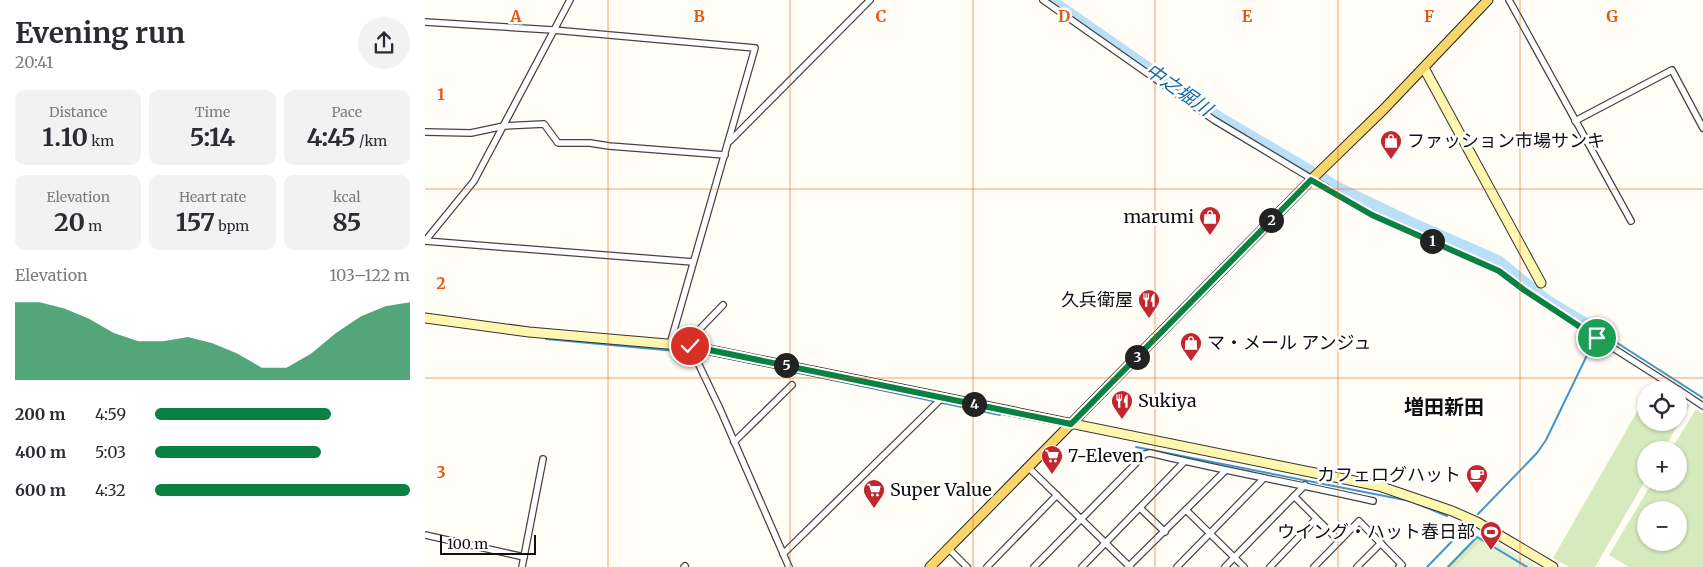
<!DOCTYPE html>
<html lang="en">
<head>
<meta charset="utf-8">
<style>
	:root { --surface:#fff; --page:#f2f2f3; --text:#2b2b33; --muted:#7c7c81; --accent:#0b8043 }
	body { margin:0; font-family:Merriweather,"Noto Sans JP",serif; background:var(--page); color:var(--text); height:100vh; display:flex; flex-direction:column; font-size:19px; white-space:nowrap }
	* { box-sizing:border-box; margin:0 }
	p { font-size:16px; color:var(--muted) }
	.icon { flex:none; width:28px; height:28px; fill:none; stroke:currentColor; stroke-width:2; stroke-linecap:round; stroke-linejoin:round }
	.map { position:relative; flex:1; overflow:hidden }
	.panel { display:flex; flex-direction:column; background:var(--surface); width:425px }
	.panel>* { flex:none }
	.fabs { position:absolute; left:1212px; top:381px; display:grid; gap:10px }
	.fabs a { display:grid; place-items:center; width:50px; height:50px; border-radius:50%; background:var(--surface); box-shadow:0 1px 4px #0004; font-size:25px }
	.scale { position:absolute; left:15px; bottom:12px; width:96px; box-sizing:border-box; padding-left:5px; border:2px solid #111; border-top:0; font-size:14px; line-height:18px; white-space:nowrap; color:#111; -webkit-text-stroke:4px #fff; paint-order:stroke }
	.pin { position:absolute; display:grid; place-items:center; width:42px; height:42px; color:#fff; margin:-21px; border:2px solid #fff; border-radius:50%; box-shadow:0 1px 5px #0007 }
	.km { position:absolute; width:25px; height:25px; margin:-12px; border-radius:50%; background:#222; color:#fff; font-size:14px; line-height:25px; text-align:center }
	.round { display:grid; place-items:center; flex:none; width:52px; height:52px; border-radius:26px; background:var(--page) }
	.summary { display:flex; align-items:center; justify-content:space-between; height:85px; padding:0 15px }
	h1 { font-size:28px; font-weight:700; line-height:38px }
	.stats { display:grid; grid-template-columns:repeat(3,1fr); gap:8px; height:85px; padding:5px 15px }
	.stats div { display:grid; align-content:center; border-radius:10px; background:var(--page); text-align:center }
	.stats b { font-size:25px; font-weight:700 }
	.stats small { font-size:14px; font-weight:400 }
	.stats p { font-size:14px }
	.chart { height:140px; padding:10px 15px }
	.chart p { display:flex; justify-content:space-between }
	.chart svg { width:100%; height:90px; margin-top:5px; fill:var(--accent); opacity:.7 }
	ul { padding:0 15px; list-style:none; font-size:16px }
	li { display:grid; grid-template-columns:80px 60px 1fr; align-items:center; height:38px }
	li i { height:12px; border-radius:6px; background:var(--accent) }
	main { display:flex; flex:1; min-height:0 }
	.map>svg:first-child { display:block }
</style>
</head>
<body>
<main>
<section class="panel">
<div class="summary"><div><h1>Evening run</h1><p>20:41</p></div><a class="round"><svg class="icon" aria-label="share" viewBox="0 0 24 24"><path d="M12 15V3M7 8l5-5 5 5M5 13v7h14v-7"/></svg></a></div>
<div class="stats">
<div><p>Distance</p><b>1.10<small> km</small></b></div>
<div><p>Time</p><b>5:14</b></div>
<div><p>Pace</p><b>4:45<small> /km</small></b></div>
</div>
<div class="stats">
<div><p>Elevation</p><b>20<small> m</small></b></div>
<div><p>Heart rate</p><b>157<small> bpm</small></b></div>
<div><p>kcal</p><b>85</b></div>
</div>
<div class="chart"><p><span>Elevation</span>103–122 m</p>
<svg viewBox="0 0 160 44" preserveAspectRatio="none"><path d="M0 44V6L10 6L20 9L30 14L40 21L50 25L60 25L70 23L80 26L90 31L100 38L110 38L120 31L130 21L140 13L150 8L160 6V44z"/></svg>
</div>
<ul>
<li><b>200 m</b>4:59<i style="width:69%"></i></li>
<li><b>400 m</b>5:03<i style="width:65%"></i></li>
<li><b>600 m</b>4:32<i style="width:100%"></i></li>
</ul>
</section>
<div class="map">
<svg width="1278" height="567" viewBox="0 0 1278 567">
	<rect width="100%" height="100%" fill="#fffdf5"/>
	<!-- green -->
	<g fill="#d5ebbd" fill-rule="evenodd">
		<polygon points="1221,396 1221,422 1254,422 1254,398 1265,405 1238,450 1221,450 1221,479 1170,567 1144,567 1128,558"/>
		<path d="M1271 409 1278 414V567H1204L1184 555 1227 483 1254 482V450H1246ZM1221 510H1254V542H1221Z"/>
		<polygon points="1052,535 1107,567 1021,567"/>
	</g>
	<!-- pitch -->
	<polygon fill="#e6f2cf" points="1061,536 1112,567 1030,567"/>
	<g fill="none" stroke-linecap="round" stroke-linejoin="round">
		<!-- stream -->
		<g stroke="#3f96cf" stroke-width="2">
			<polyline points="1170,333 1172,330 1278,398"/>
			<polyline points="121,339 283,354 575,415"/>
			<polyline points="711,447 985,501 1022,516"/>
			<polyline points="1053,514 1112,453 1121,440 1165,349 1167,339"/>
			<polyline points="1002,567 1038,530"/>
			<polyline points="1023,567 1052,537 1102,567"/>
		</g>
		<!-- river -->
		<g stroke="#b9e0f7" stroke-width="11">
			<polyline points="626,0 794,117 886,171"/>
			<polyline points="896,177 910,186 983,221 1074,261 1123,301 1172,330"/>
		</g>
		<!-- street casing -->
		<g stroke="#444" stroke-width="8">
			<g id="street">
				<polyline points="618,0 789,120 947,215 1074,271 1099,290 1152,325 1254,390"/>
				<polyline points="1084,0 1206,221"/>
				<polyline points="0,22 128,30 330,48 245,344"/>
				<polyline points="1150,121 1247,70 1278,128"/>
				<polyline points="0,132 46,133 79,126 119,124 133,143 165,143 184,146 300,155"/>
				<polyline points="305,141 445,0"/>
				<polyline points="0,241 49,181 145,0"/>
				<polyline points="0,241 268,262"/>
				<polyline points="298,305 271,333 265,346 295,409 364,567"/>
				<polyline points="1254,390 1278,406"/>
				<polyline points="309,442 367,385"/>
				<polyline points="603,467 705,567"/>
				<polyline points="869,496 914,541"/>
				<polyline points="715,508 740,532"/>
				<polyline points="761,510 819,567"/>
				<polyline points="0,535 99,557"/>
				<polyline points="523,548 542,567"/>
				<polyline points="358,554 518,397"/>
				<polyline points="97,567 118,459"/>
				<polyline points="259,567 260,566"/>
				<polyline points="562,567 632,495"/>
				<path d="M609 567 720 454 725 453C799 471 874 484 948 501"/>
				<polyline points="657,567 759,462"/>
				<polyline points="703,567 800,471"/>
				<polyline points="752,567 839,478"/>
				<polyline points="800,567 880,485"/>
				<polyline points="845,567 891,519"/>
				<polyline points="889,567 934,521 977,565 974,567"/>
				<polyline points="932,567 956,543"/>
			</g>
		</g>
		<!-- secondary casing -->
		<g stroke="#333" stroke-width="11">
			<g id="secondary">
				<polyline points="999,68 1116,283"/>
				<polyline points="0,318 104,332 265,346 954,486 1027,511 1052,522 1128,567"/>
			</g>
		</g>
		<!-- primary casing -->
		<g stroke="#222" stroke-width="11">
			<polyline id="primary" points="505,567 886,180 959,109 1063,0"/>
		</g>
		<!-- street -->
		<use href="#street" stroke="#fff" stroke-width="5.5"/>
		<!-- secondary -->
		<use href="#secondary" stroke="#fff6b0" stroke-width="9"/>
		<!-- primary -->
		<use href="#primary" stroke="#f9d66b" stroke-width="9"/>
	</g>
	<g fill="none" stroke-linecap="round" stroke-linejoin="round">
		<!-- route casing -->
		<g stroke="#fff" stroke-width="10">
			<polyline id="route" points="265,346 646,424 886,180 947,215 1074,271 1099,290 1172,338"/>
		</g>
		<!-- route -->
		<use href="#route" stroke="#0b8043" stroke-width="6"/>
	</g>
	<!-- grid -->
	<path fill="none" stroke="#e8590c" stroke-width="1" stroke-opacity="0.55" d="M183 0V567M365 0V567M548 0V567M730 0V567M913 0V567M1095 0V567M0 189H1278M0 378H1278"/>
	<!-- icons -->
	<defs>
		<g id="shop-pin" transform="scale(1.125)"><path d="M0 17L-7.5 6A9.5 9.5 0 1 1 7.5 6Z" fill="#c4262e" stroke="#fff"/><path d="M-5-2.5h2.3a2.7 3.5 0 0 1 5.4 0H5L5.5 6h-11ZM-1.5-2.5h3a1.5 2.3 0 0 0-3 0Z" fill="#fff"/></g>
		<g id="restaurant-pin" transform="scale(1.125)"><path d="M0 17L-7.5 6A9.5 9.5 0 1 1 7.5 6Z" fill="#c4262e" stroke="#fff"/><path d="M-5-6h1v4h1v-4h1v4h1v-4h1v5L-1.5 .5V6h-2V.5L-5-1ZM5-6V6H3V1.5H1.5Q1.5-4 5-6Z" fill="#fff"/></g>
		<g id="supermarket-pin" transform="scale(1.125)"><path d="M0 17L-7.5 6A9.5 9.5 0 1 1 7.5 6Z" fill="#c4262e" stroke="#fff"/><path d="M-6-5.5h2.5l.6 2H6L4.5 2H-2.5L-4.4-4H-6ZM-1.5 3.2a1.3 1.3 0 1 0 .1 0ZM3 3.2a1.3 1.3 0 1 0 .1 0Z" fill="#fff"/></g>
		<g id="cafe-pin" transform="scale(1.125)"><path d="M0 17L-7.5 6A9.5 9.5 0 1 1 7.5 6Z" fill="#c4262e" stroke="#fff"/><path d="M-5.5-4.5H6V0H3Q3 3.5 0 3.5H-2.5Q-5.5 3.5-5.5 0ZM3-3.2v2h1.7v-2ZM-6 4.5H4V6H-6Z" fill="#fff"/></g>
		<g id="stadium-pin" transform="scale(1.125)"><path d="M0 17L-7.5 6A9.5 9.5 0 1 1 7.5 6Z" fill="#c4262e" stroke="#fff"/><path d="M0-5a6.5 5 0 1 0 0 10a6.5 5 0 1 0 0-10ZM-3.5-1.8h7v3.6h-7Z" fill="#fff"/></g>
	</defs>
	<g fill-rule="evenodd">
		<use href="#shop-pin" x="966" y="141"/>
		<use href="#shop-pin" x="785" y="217"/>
		<use href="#restaurant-pin" x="724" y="300"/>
		<use href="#shop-pin" x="766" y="343"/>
		<use href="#restaurant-pin" x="697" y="401"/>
		<use href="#supermarket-pin" x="627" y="456"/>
		<use href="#cafe-pin" x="1052" y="475"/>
		<use href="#supermarket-pin" x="449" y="490"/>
		<use href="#stadium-pin" x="1066" y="532"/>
	</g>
	<g text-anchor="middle" stroke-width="5" stroke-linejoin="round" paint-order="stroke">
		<!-- poi labels -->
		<g font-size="18" fill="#111" stroke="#fff" text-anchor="start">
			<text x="982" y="147">ファッション市場サンキ</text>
			<text x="769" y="223" text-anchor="end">marumi</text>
			<text x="708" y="306" text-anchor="end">久兵衛屋</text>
			<text x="782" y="349">マ・メール アンジュ</text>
			<text x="713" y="407">Sukiya</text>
			<text x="643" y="462">7-Eleven</text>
			<text x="1036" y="481" text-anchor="end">カフェログハット</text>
			<text x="465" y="496">Super Value</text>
			<text x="1050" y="538" text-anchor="end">ウイング・ハット春日部</text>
		</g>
		<!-- water labels -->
		<g font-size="19" font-style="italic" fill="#1768a6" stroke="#fff">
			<text transform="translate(754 89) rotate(35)" y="7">中之堀川</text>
		</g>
		<!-- quarter labels -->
		<g font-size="20" font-weight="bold" fill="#111" stroke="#fff">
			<text x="1019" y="414">増田新田</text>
		</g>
	</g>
	<g font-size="16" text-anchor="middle" font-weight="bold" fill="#e8590c" stroke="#fff" stroke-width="5" stroke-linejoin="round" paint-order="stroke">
		<text x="91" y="22">A</text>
		<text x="274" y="22">B</text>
		<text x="456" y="22">C</text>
		<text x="639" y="22">D</text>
		<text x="822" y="22">E</text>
		<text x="1004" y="22">F</text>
		<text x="1187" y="22">G</text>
		<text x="16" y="100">1</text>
		<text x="16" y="289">2</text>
		<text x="16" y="478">3</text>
	</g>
</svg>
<div class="fabs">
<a><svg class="icon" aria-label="locate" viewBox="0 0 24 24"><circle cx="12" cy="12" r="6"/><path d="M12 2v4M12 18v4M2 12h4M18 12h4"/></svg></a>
<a>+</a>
<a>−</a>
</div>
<div class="scale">100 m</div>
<div class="pin" style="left:1172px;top:338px;background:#1e9e55"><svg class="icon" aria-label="arrive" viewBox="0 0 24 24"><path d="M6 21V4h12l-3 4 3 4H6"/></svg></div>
<div class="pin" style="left:265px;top:346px;background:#d93025"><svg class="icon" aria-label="check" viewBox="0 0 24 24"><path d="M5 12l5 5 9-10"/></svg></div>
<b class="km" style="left:1007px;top:241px">1</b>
<b class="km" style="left:846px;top:220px">2</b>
<b class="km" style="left:712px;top:357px">3</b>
<b class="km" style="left:549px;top:404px">4</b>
<b class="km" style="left:361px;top:365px">5</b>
</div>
</main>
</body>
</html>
